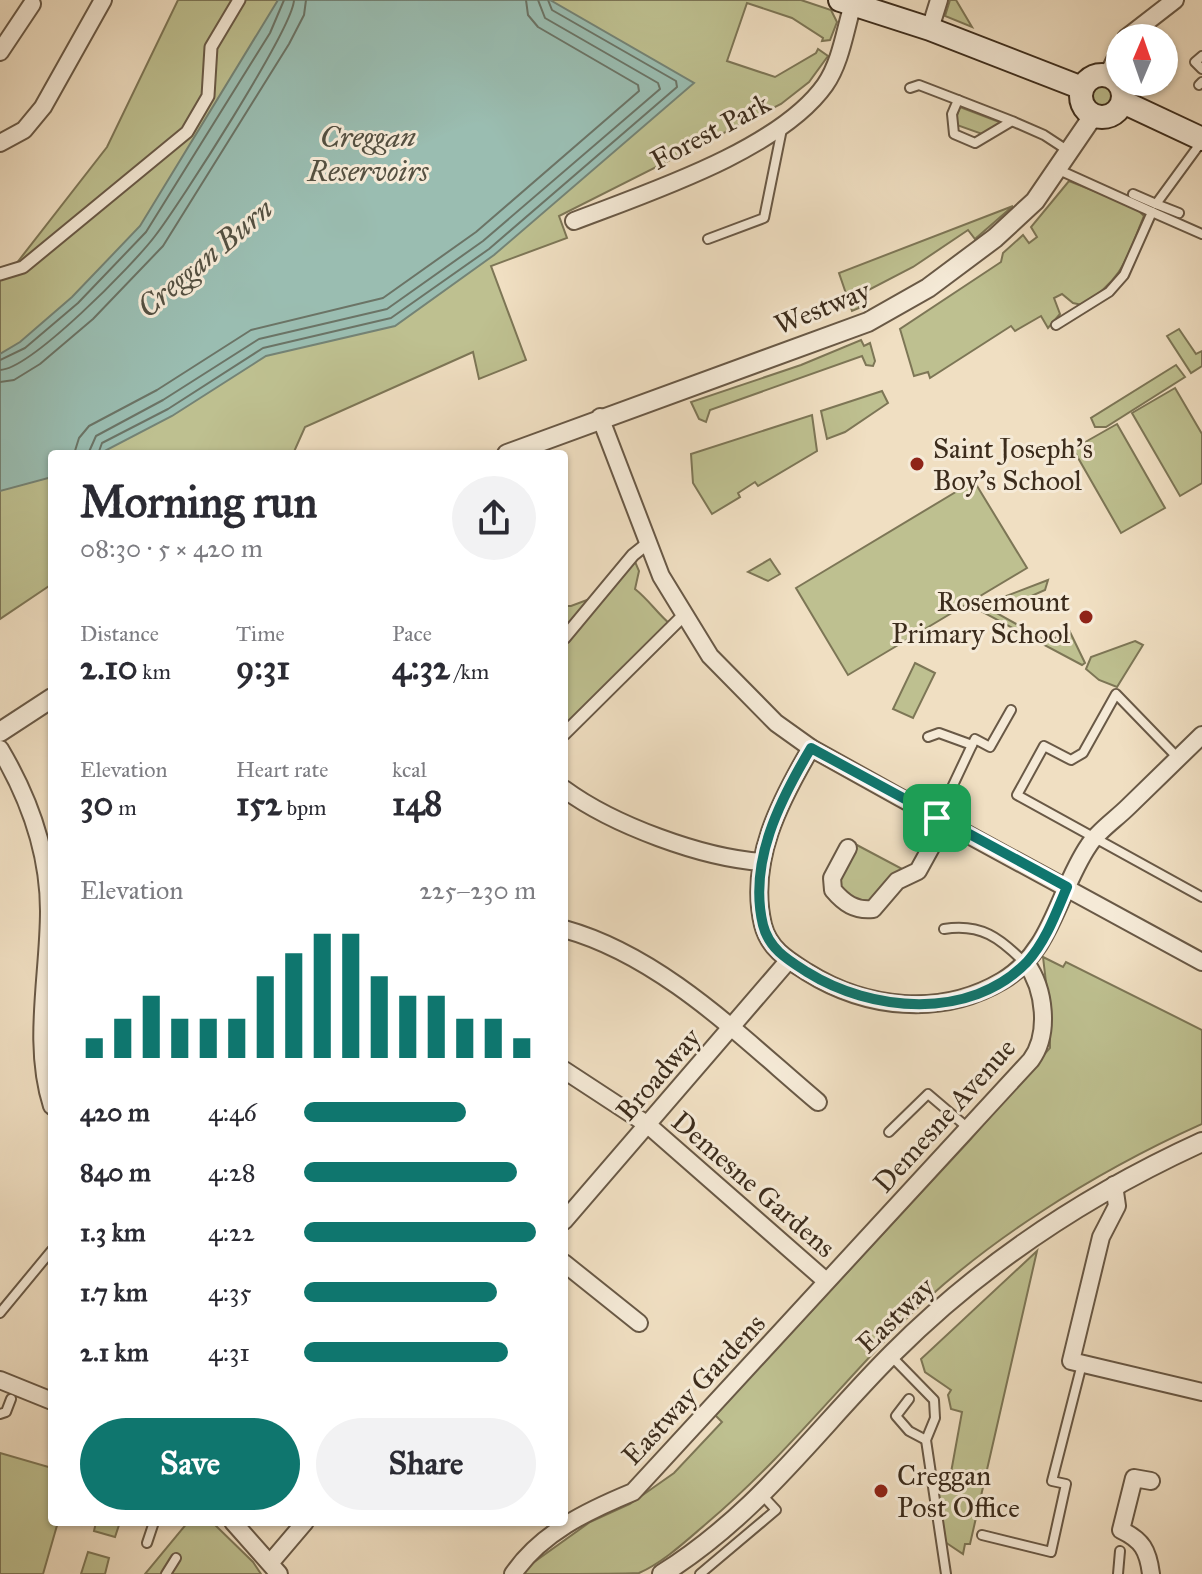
<!DOCTYPE html>
<html lang="en">
<head>
<meta charset="utf-8">
<style>
	:root { --surface:#fff; --page:#f2f2f3; --text:#2b2b33; --muted:#7c7c81; --accent:#0f766e }
	body { margin:0; font-family:"IM FELL Great Primer",serif; background:var(--page); color:var(--text); height:100vh; display:flex; flex-direction:column; font-size:30px; white-space:nowrap }
	* { box-sizing:border-box; margin:0 }
	p { font-size:26px; color:var(--muted) }
	.icon { flex:none; width:44px; height:44px; fill:none; stroke:currentColor; stroke-width:2; stroke-linecap:round; stroke-linejoin:round }
	.map { position:relative; flex:1; overflow:hidden }
	.drawer { position:absolute; left:48px; top:450px; width:520px; height:1076px; display:flex; flex-direction:column; background:var(--surface); border-radius:8px; box-shadow:0 2px 6px #0004 }
	.drawer>* { flex:none }
	.needle { width:52px; rotate:2deg }
	.tools { position:absolute; left:1106px; top:24px; display:grid; gap:16px }
	.tools a { display:grid; place-items:center; width:72px; height:72px; border-radius:50%; background:var(--surface); box-shadow:0 2px 6px #0004; font-size:40px }
	.pin { position:absolute; display:grid; place-items:center; width:68px; height:68px; color:#fff; margin:-34px; border-radius:16px; box-shadow:0 4px 12px #0006 }
	.round { display:grid; place-items:center; flex:none; width:84px; height:84px; border-radius:42px; background:var(--page) }
	.summary { display:flex; align-items:center; justify-content:space-between; height:136px; padding:0 32px }
	h1 { font-size:44px; font-weight:700; line-height:60px }
	.figures { display:grid; grid-template-columns:repeat(3,1fr); gap:12px; height:136px; padding:8px 32px }
	.figures div { display:grid; align-content:center }
	.figures b { font-size:34px; font-weight:700 }
	.figures small { font-size:22px; font-weight:400 }
	.figures p { font-size:22px }
	.chart { height:224px; padding:16px 32px }
	.chart p { display:flex; justify-content:space-between }
	.chart svg { width:100%; height:144px; margin-top:8px; stroke:var(--accent); stroke-width:6 }
	.cta { display:flex; gap:16px; margin-top:auto; padding:16px 32px }
	.cta a { flex:1; height:92px; border-radius:48px; background:var(--accent); color:#fff; font-size:32px; font-weight:700; line-height:92px; text-align:center }
	.cta a+a { background:var(--page); color:var(--text) }
	ul { padding:0 32px; list-style:none; font-size:26px }
	li { display:grid; grid-template-columns:128px 96px 1fr; align-items:center; height:60px }
	li i { height:20px; border-radius:10px; background:var(--accent) }
	.map>svg:first-child { display:block }
</style>
</head>
<body>
<div class="map">
<svg width="1202" height="1574" viewBox="0 0 1202 1574">
	<rect width="100%" height="100%" fill="#f0dfc2"/>
	<filter id="stains"><feTurbulence type="fractalNoise" baseFrequency=".0025" numOctaves="4"/><feColorMatrix values="0 0 0 0 .2 0 0 0 0 .09 0 0 0 0 .02 0 0 0 .5 -.17"/></filter>
	<radialGradient id="worn" r=".72"><stop offset=".6" stop-color="#630" stop-opacity="0"/><stop offset="1" stop-color="#630" stop-opacity=".3"/></radialGradient>
	<!-- green -->
	<g fill="#bec090" stroke="#7d7656" stroke-width="2">
		<polygon points="178,0 801,0 831,10 837,22 830,40 822,41 823,38 792,18 747,3 727,61 775,77 816,53 818,49 828,56 809,82 781,104 559,216 567,238 491,266 526,360 479,379 473,352 305,427 293,454 52,454 52,584 0,619 0,269 16,264 107,147"/>
		<polygon points="950,0 956,0 972,27 945,16"/>
		<circle cx="1103" cy="96" r="12"/>
		<polygon points="960,107 1002,123 982,134 954,124"/>
		<path d="M1069 181 1135 207 1144 216C1127 257 1124 279 1082 305L1073 303 1062 294 1054 298 1060 314 1048 328 1041 316 1015 331 1011 326 930 378 928 372 914 376 900 329 1001 262 1003 253 1023 235 1029 243 1037 237 1031 227Z"/>
		<polygon points="1013,206 975,239 968,230 913,267 855,297 859,308 852,311 839,273"/>
		<polygon points="1179,329 1196,354 1202,351 1202,366 1191,373 1167,336"/>
		<polygon points="861,340 864,346 870,343 875,361 873,366 866,365 862,356 710,410 706,422 699,419 691,402 801,365"/>
		<polygon points="1176,365 1185,377 1106,427 1095,427 1091,418"/>
		<polygon points="1175,388 1202,434 1202,483 1180,496 1132,413"/>
		<polygon points="882,391 888,403 845,432 827,439 821,411"/>
		<polygon points="812,415 817,451 758,486 755,482 738,493 740,497 712,514 693,483 691,454"/>
		<polygon points="1117,424 1165,508 1121,533 1073,449"/>
		<polygon points="974,481 1027,568 848,675 796,588"/>
		<path d="M633 557 639 571 635 589C649 600 657 613 670 624L566 728 564 646Z"/>
		<polygon points="770,559 780,574 768,581 748,572"/>
		<polygon points="1048,580 1045,590 995,612 1048,642 1069,630 1085,663 1082,665 975,608"/>
		<polygon points="595,597 564,633 564,606 571,606"/>
		<polygon points="1135,641 1143,645 1117,687 1099,680 1086,669 1091,657"/>
		<polygon points="915,663 935,673 913,718 893,709"/>
		<polygon points="855,844 906,871 870,906 841,894 838,875"/>
		<path d="M1043 957 1063 967 1066 962 1202 1030V1124C1095 1172 979 1244 897 1328 833 1394 777 1464 707 1523 687 1540 664 1562 639 1573 621 1574 548 1574 524 1574L530 1565 590 1522 630 1504 674 1473 722 1422 715 1415 969 1141 1050 1048V1016Z"/>
		<polygon points="1037,1251 970,1544 965,1544 963,1554 945,1542 936,1479 950,1478 962,1412 951,1409 948,1395 951,1390 925,1372 921,1359"/>
		<polygon points="0,1453 52,1468 52,1522 58,1522 43,1574 0,1574"/>
		<polygon points="96,1522 120,1522 115,1537 94,1531"/>
		<polygon points="188,1522 212,1522 253,1562 261,1574 145,1574"/>
		<polygon points="88,1552 109,1558 105,1574 81,1574"/>
	</g>
	<!-- water -->
	<polygon fill="#9abdb1" stroke="#748375" stroke-width="2" points="278,0 550,0 694,83 494,255 395,326 266,356 172,416 99,454 52,454 52,477 0,491 0,354 20,342 72,297 140,226"/>
	<g fill="none" stroke-linecap="round" stroke-linejoin="round">
		<!-- shore -->
		<g stroke="#6b7466" stroke-width="2">
			<polyline points="0,360 25,348 78,303 146,232 270,33 284,0"/>
			<path d="M0 370C31 369 134 264 155 236 179 205 293 28 294 0"/>
			<polyline points="0,382 14,380 40,364 93,319 163,246 289,44 304,15 306,0"/>
			<polyline points="74,454 79,438 89,426 157,390 251,330 383,298 476,232 639,91 638,85 538,27 528,15 526,0"/>
			<polyline points="88,454 96,436 163,400 259,339 387,309 483,241 660,89 658,83 545,18 538,0"/>
			<polyline points="98,454 102,443 168,409 263,348 391,318 489,249 677,87 676,81 552,10 548,0"/>
		</g>
		<!-- service casing -->
		<g stroke="#695946" stroke-width="12">
			<g id="service">
				<polyline points="1202,56 1195,62 1202,69"/>
				<polyline points="1199,85 1202,82"/>
				<polyline points="910,88 919,85 958,100"/>
				<polyline points="1012,121 958,100 952,114 954,134 975,143 1012,121 1044,135 1070,152"/>
				<polyline points="1133,194 1156,204"/>
				<polyline points="1152,212 1202,234"/>
				<polyline points="1179,213 1156,204 1202,141"/>
				<polyline points="708,239 764,218 782,129"/>
				<polyline points="1056,325 1109,292 1124,275 1152,212 1059,170"/>
				<polyline points="928,737 939,733 972,745 938,817"/>
				<polyline points="972,745 975,739 990,747 1011,710"/>
				<polyline points="1178,758 1116,694 1083,753 1071,760 1044,746 1017,795 1202,897"/>
				<path d="M944 929C981 923 1000 938 1025 963"/>
				<polyline points="889,1132 928,1094 968,1128"/>
				<polyline points="0,1313 52,1250"/>
				<polyline points="891,1356 934,1400 935,1418 926,1440 946,1574"/>
				<polyline points="909,1399 896,1416 909,1431 926,1440"/>
				<polyline points="0,1414 6,1412 11,1399"/>
				<polyline points="982,1535 1051,1552 1066,1484 1052,1481 1082,1364"/>
				<polyline points="147,1543 154,1522"/>
				<polyline points="166,1574 176,1558"/>
				<polyline points="700,1574 776,1510 763,1496"/>
				<polyline points="1118,1574 1120,1551"/>
			</g>
		</g>
		<!-- pedestrian casing -->
		<g stroke="#695946" stroke-width="15">
			<g id="pedestrian">
				<polyline points="0,274 23,267 187,132 208,96 211,47 239,0"/>
				<polyline points="564,638 633,555 648,543"/>
				<polyline points="564,734 685,614"/>
			</g>
		</g>
		<!-- minor casing -->
		<g stroke="#695946" stroke-width="20">
			<g id="minor">
				<polyline points="930,29 939,0"/>
				<polyline points="1126,38 1175,0"/>
				<polyline points="0,52 32,4"/>
				<polyline points="1107,76 1120,50"/>
				<polyline points="0,143 24,130 43,107 103,0"/>
				<path d="M574 221C647 193 779 150 825 85 841 62 845 30 853 4"/>
				<polyline points="600,417 661,576 710,656 776,723 811,748 899,797 1202,962"/>
				<path d="M811 748C780 801 748 861 763 925 769 949 788 960 807 972 866 1009 941 1017 1002 981 1053 951 1058 890 1089 845 1098 831 1116 819 1128 807 1153 783 1177 759 1202 735"/>
				<path d="M0 749C29 798 49 854 49 911 49 975 32 1044 52 1106"/>
				<path d="M564 789C613 825 702 858 762 862"/>
				<path d="M848 848 832 878 833 890C844 903 855 911 873 909L897 881 918 871 945 822"/>
				<path d="M564 929C662 956 742 1038 818 1102"/>
				<polyline points="564,1070 648,1125 826,1281"/>
				<polyline points="1114,1185 1117,1206 1101,1237 1071,1361 1202,1392"/>
				<polyline points="564,1221 788,961"/>
				<polyline points="564,1263 639,1323"/>
				<polyline points="0,1380 52,1401"/>
				<path d="M1151 1481 1134 1478 1121 1530C1142 1540 1148 1550 1151 1574"/>
				<polyline points="233,1522 279,1574"/>
				<polyline points="271,1562 305,1522"/>
				<path d="M513 1574C541 1533 587 1511 633 1492L1031 1060C1050 1034 1045 989 1026 963"/>
			</g>
		</g>
		<!-- tertiary casing -->
		<g stroke="#695946" stroke-width="22">
			<g id="tertiary">
				<polyline points="507,454 868,322 928,288 995,238 1035,201 1093,116"/>
				<polyline points="0,732 52,698"/>
				<path d="M662 1574C758 1514 815 1431 893 1353 982 1264 1088 1194 1202 1142"/>
			</g>
		</g>
		<!-- secondary casing -->
		<g stroke="#3c2c1c" stroke-width="26">
			<g id="secondary">
				<polyline points="840,0 930,29 1082,88"/>
				<circle cx="1102" cy="96" r="21"/>
				<polyline points="1123,102 1202,139"/>
			</g>
		</g>
		<!-- service -->
		<use href="#service" stroke="#f5ead7" stroke-width="8"/>
		<!-- pedestrian -->
		<use href="#pedestrian" stroke="#f5ead7" stroke-width="11"/>
		<!-- minor -->
		<use href="#minor" stroke="#f5ead7" stroke-width="16"/>
		<!-- tertiary -->
		<use href="#tertiary" stroke="#f5ead7" stroke-width="18"/>
		<!-- secondary -->
		<use href="#secondary" stroke="#f5ead7" stroke-width="22"/>
	</g>
	<g fill="none" stroke-linecap="round" stroke-linejoin="round">
		<!-- route casing -->
		<g stroke="#fff" stroke-width="16">
			<path id="route" d="M811 748 1067 887C1056 913 1046 941 1027 962 970 1021 871 1012 807 972 788 960 769 949 763 925 748 862 780 800 811 748Z"/>
		</g>
		<!-- route -->
		<use href="#route" stroke="#0f766e" stroke-width="10"/>
	</g>
	<!-- markers -->
	<g fill="#8f2418" stroke="#f5ead7" stroke-width="3">
		<circle cx="917" cy="464" r="8"/>
		<circle cx="1086" cy="617" r="8"/>
		<circle cx="881" cy="1491" r="8"/>
	</g>
	<g text-anchor="middle" stroke-width="6" stroke-linejoin="round" paint-order="stroke">
		<!-- street labels -->
		<g font-size="28" fill="#3c2c1c" stroke="#f5ead7">
			<text transform="translate(710 131) rotate(-28)" y="10">Forest Park</text>
			<text transform="translate(822 307) rotate(-22)" y="10">Westway</text>
			<text transform="translate(658 1074) rotate(-49)" y="10">Broadway</text>
			<text transform="translate(944 1115) rotate(-48)" y="10">Demesne Avenue</text>
			<text transform="translate(754 1184) rotate(41)" y="10">Demesne Gardens</text>
			<text transform="translate(895 1315) rotate(-44)" y="10">Eastway</text>
			<text transform="translate(693 1389) rotate(-47)" y="10">Eastway Gardens</text>
		</g>
		<!-- poi labels -->
		<g font-size="28" fill="#3c2c1c" stroke="#f5ead7" text-anchor="start">
			<text x="933" y="458">Saint Joseph's<tspan x="933" dy="32">Boy's School</tspan></text>
			<text x="1070" y="611" text-anchor="end">Rosemount<tspan x="1070" dy="32">Primary School</tspan></text>
			<text x="897" y="1485">Creggan<tspan x="897" dy="32">Post Office</tspan></text>
		</g>
		<!-- water labels -->
		<g font-size="30" font-style="italic" fill="#545041" stroke="#f5ead7">
			<text x="368" y="147">Creggan<tspan x="368" dy="34">Reservoirs</tspan></text>
			<text transform="translate(205 258) rotate(-40)" y="10">Creggan Burn</text>
		</g>
	</g>
	<rect width="100%" height="100%" filter="url(#stains)"/>
	<rect width="100%" height="100%" fill="url(#worn)"/>
</svg>
<div class="tools">
<a><svg class="needle" viewBox="-14 -14 28 28"><path d="M0-13l5 13h-10z" fill="#e53935"/><path d="M0 13l5-13h-10z" fill="#7c7c81"/></svg></a>
</div>
<div class="pin" style="left:937px;top:818px;background:#1e9e55"><svg class="icon" aria-label="arrive" viewBox="0 0 24 24"><path d="M6 21V4h12l-3 4 3 4H6"/></svg></div>
<section class="drawer">
<div class="summary"><div><h1>Morning run</h1><p>08:30 · 5 × 420 m</p></div><a class="round"><svg class="icon" aria-label="share" viewBox="0 0 24 24"><path d="M12 15V3M7 8l5-5 5 5M5 13v7h14v-7"/></svg></a></div>
<div class="figures">
<div><p>Distance</p><b>2.10<small> km</small></b></div>
<div><p>Time</p><b>9:31</b></div>
<div><p>Pace</p><b>4:32<small> /km</small></b></div>
</div>
<div class="figures">
<div><p>Elevation</p><b>30<small> m</small></b></div>
<div><p>Heart rate</p><b>152<small> bpm</small></b></div>
<div><p>kcal</p><b>148</b></div>
</div>
<div class="chart"><p><span>Elevation</span>225–230 m</p>
<svg viewBox="0 0 160 44" preserveAspectRatio="none"><path d="M5 44V38M15 44V32M25 44V25M35 44V32M45 44V32M55 44V32M65 44V19M75 44V12M85 44V6M95 44V6M105 44V19M115 44V25M125 44V25M135 44V32M145 44V32M155 44V38"/></svg>
</div>
<ul>
<li><b>420 m</b>4:46<i style="width:70%"></i></li>
<li><b>840 m</b>4:28<i style="width:92%"></i></li>
<li><b>1.3 km</b>4:22<i style="width:100%"></i></li>
<li><b>1.7 km</b>4:35<i style="width:83%"></i></li>
<li><b>2.1 km</b>4:31<i style="width:88%"></i></li>
</ul>
<div class="cta"><a>Save</a><a>Share</a></div>
</section>
</div>
</body>
</html>
